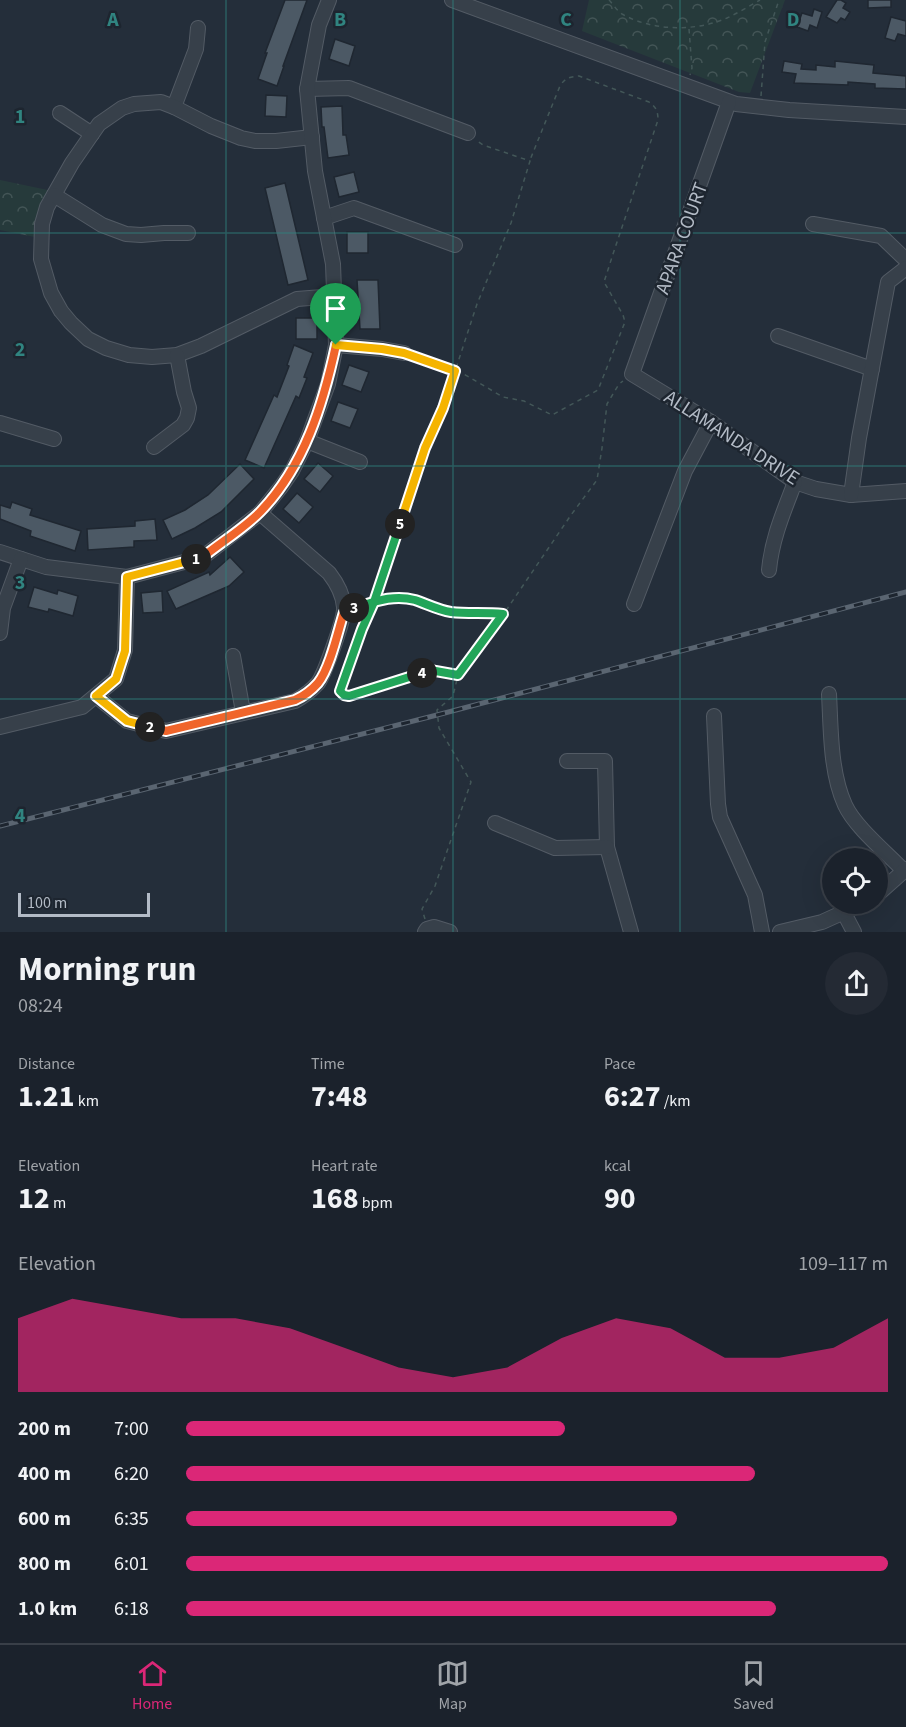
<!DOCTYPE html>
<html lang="en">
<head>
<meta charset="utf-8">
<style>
	:root { --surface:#1b222c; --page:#242a34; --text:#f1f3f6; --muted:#a0a4a9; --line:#393f48; --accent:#db2777 }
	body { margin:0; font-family:"Source Sans 3",sans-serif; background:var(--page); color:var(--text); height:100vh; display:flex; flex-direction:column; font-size:22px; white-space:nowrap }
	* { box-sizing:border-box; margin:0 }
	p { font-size:20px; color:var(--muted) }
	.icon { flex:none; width:33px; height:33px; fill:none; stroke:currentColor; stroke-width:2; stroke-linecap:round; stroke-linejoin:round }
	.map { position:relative; height:932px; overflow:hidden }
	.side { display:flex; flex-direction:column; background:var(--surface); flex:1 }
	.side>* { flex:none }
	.controls { position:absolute; left:822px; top:848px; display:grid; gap:12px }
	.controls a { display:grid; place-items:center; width:66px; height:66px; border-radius:50%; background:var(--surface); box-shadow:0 6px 24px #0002,0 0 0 2px var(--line); font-size:30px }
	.scale { position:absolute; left:18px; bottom:15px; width:132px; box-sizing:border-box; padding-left:6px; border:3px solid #b3bbc6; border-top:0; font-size:16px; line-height:21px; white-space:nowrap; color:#b3bbc6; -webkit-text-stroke:4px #1d252f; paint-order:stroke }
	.pin { position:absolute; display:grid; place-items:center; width:51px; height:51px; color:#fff; margin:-62px -26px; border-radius:50% 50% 50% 0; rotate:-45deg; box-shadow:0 0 6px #0007 }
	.pin .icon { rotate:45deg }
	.km { position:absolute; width:30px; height:30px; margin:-15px; border-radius:50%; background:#222; color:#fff; font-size:16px; line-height:30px; text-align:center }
	.round { display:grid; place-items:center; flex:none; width:63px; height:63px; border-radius:32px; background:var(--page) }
	.summary { display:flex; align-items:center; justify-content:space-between; height:102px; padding:0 18px }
	h1 { font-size:33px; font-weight:700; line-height:45px }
	.metrics { display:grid; grid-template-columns:repeat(3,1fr); gap:9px; height:102px; padding:6px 18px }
	.metrics div { display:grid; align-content:center }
	.metrics b { font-size:30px; font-weight:700 }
	.metrics small { font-size:16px; font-weight:400 }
	.metrics p { font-size:16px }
	.chart { height:168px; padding:12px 18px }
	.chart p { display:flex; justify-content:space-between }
	.chart svg { width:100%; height:108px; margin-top:6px; fill:var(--accent); opacity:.7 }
	ul { padding:0 18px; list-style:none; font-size:20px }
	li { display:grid; grid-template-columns:96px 72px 1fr; align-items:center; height:45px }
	li i { height:15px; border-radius:8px; background:var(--accent) }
	.tabs { display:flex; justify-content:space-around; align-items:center; height:84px; border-top:2px solid var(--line); background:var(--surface); font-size:16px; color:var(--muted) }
	.tabs a { display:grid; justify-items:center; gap:3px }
	.tabs .selected { color:var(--accent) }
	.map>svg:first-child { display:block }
</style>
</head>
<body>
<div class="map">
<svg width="906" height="932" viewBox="0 0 906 932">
	<defs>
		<pattern id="forest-crowns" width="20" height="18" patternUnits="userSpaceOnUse" patternTransform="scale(1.5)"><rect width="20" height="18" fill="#263a3b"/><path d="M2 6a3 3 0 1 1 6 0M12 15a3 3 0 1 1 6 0" fill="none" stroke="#435556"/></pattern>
	</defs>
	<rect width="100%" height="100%" fill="#242e3a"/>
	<!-- forest -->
	<g fill="url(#forest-crowns)">
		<polygon points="589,0 785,0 750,93 739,92 582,31"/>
		<polygon points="0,180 57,192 40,238 0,230"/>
	</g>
	<!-- building -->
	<g fill="#4c5965" stroke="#1f2731" stroke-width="1.5">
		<polygon points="285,0 307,0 283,66 284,66 277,86 258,79 267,53 265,53"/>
		<polygon points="837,0 841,0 846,3 843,8 850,12 845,20 841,18 837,23 826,17"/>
		<polygon points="868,0 891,0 891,7 868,8"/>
		<polygon points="814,9 822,12 817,28 810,25 808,31 797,27 802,13 812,16"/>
		<polygon points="891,17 906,21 906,36 898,34 895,41 885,38"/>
		<polygon points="335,39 355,46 349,66 329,59"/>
		<polygon points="784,61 802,64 801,69 816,70 816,65 835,67 835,61 874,65 873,73 906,76 906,89 875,88 875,84 848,82 848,85 794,83 796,74 782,72"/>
		<polygon points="266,95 287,96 286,117 265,116"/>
		<polygon points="342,106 343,135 346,135 349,155 328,158 324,127 322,127 321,107"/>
		<polygon points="354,172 359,192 339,197 334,177"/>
		<polygon points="285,183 308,280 288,285 265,188"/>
		<rect x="347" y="232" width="21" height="21"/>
		<polygon points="357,280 378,280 380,329 360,329"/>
		<rect x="296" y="318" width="21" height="21"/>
		<polygon points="294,345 313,353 304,377 307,378 299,398 296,396 264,468 245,460 274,395 277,397 289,366 287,365"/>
		<polygon points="349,365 369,372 361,392 342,385"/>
		<polygon points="338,402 358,409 350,428 331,421"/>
		<polygon points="318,463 333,476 320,492 304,479"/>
		<polygon points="240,464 254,479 221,512 195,528 172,539 163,520 185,510 208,495"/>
		<polygon points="297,493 313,507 299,523 283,509"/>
		<polygon points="12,502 32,509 30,515 81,531 75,551 30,536 31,531 0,519 0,505 10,508"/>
		<polygon points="155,519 157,540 134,541 134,547 88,550 87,529 135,526 135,521"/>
		<polygon points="230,557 244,572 229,586 176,609 167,591 209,572 210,575"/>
		<polygon points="34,587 57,594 58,590 78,596 73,616 49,609 48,612 28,607"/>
		<polygon points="162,591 163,612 143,613 141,593"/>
	</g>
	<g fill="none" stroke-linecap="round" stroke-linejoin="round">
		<!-- minor casing -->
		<g stroke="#535b65" stroke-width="16">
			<g id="minor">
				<polyline points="452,0 736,104 789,110 906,117"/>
				<polyline points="307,89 349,88 468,133"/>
				<polyline points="729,102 632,374 711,422 795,482 816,489 851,495 906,491"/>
				<polyline points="174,107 196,49 198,28"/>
				<polyline points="60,113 92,134"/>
				<polyline points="312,137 276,141 255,141 241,138 211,126 174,107 161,102 134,104 122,108 99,124 92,134 72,163 47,207 42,224 41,259 51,293 61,311 71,323 88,339 106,348 129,355 152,357 177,355 201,346 297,299 335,296"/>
				<polyline points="54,195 102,225 126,234 141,235 164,233 188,233"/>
				<polyline points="324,218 354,208 455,245"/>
				<polyline points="813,224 881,236 906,260"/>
				<polyline points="778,336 872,369"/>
				<polyline points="336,345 382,349 404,353"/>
				<polyline points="0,423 54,439"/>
				<polyline points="307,441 360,462"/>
				<polyline points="154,447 183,425 187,418 189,408 184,392 177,355"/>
				<polyline points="851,495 859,438 888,282 906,268"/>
				<polyline points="0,552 46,567 127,577 203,557 260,513 281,487 292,471 307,441 328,384 336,345 333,264 315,171 307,89 319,25 329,0"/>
				<path d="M769 570C772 538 784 511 795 482"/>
				<polyline points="634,604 685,471 711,422"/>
				<polyline points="0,633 3,608 21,559"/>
				<polyline points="233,656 243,712"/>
				<path d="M829 694C831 729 830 772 845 805 855 827 887 853 904 871"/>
				<path d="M96 696 127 721 166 731 295 701C304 696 311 691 318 683 324 675 345 618 344 607 343 595 336 582 329 573L260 513"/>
				<polyline points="714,716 718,804 720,817 755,895 762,932"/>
				<polyline points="0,727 82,707 116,679 125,650 127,577"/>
				<polyline points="567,761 605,761 607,847 631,932"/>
				<polyline points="495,823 555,848 607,847"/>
				<polyline points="878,894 906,869"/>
				<polyline points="844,913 854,932"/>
				<polyline points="425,932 427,929 434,927 450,932"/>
				<polyline points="780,932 822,922 864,903"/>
			</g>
		</g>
		<!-- path -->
		<g stroke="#435758" stroke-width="1.5" stroke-dasharray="4.5 4.5" stroke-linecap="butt">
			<path d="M609 0C613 4 617 11 622 14 652 31 695 32 727 18 738 13 749 6 760 0"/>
			<polyline points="689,29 692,68 690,75"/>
			<polyline points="761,96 765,42 779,0"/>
			<polyline points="416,357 454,371"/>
			<path d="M457 370 503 397 524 401 552 415 598 390 625 322 623 315 604 282 614 251 658 120C658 111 656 107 649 102L579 76C569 77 565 78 560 86L530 160"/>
			<path d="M355 608C375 602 393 594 414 600 427 604 437 610 450 612 467 614 485 612 502 614"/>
			<polyline points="458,675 430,670 349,696 344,695 340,691 362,629 374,602 425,448 443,408 477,304 511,223 530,161 483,145 476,140"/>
			<polyline points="425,919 422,909 435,886 471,782 439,728 437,710 453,696 458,675 507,609 571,515 597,480 602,448 607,404 619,384 623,381"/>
		</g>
		<!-- minor -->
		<use href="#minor" stroke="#37404a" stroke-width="14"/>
		<!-- rail casing -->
		<g stroke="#5a6571" stroke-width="5">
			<polyline id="rail" points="0,826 437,715 906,592"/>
		</g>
		<!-- rail -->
		<use href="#rail" stroke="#1d252f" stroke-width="3" stroke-dasharray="9" stroke-linecap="butt"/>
	</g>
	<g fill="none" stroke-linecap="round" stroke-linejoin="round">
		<!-- split-1 casing -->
		<g stroke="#fff" stroke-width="12">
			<path id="split-1" d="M196 559 203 557C220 543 246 527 261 511 304 466 323 405 336 345"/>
		</g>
		<!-- split-2 casing -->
		<g stroke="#fff" stroke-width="12">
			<polyline id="split-2" points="150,727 127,721 96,696 116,679 125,651 127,577 196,559"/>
		</g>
		<!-- split-3 casing -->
		<g stroke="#fff" stroke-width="12">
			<path id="split-3" d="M150 727 166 731 295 700C304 696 311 691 318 683 330 668 338 631 344 612L354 608"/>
		</g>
		<!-- split-4 casing -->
		<g stroke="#fff" stroke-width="12">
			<path id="split-4" d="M354 608C374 602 393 594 415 600 427 604 438 610 451 612 468 614 486 612 503 614L458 675 430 670 422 673"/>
		</g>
		<!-- split-5 casing -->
		<g stroke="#fff" stroke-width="12">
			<polyline id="split-5" points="400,524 374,602 362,629 340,691 344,695 349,696 422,673"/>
		</g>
		<!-- split-6 casing -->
		<g stroke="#fff" stroke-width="12">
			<polyline id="split-6" points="336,345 382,349 404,353 455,371 443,408 425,448 400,524"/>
		</g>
		<!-- split-1 -->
		<use href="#split-1" stroke="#f0652b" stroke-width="8"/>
		<!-- split-2 -->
		<use href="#split-2" stroke="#f5b400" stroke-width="8"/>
		<!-- split-3 -->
		<use href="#split-3" stroke="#f0652b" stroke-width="8"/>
		<!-- split-4 -->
		<use href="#split-4" stroke="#22a559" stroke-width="8"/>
		<!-- split-5 -->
		<use href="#split-5" stroke="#22a559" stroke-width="8"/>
		<!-- split-6 -->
		<use href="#split-6" stroke="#f5b400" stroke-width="8"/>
	</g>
	<!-- grid -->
	<path fill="none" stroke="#308480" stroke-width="1.5" stroke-opacity="0.55" d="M226 0V932M453 0V932M680 0V932M0 233H906M0 466H906M0 699H906"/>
	<g text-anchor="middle" stroke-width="5" stroke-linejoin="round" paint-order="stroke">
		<!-- street labels -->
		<g font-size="20" fill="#b3bbc6" stroke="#1d252f">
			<text transform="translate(681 238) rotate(-70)" y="7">APARA COURT</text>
			<text transform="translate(732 437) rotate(33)" y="7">ALLAMANDA DRIVE</text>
		</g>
	</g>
	<g font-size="20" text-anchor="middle" font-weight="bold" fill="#308480" stroke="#1d252f" stroke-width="5" stroke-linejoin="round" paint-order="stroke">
		<text x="113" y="26">A</text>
		<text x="340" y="26">B</text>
		<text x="566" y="26">C</text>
		<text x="793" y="26">D</text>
		<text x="20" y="123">1</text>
		<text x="20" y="356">2</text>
		<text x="20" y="589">3</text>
		<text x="20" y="822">4</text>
	</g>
</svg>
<div class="controls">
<a><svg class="icon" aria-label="locate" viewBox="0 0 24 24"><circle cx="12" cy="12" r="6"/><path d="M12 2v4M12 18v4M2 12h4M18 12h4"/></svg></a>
</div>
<div class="scale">100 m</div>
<div class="pin" style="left:336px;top:345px;background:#1e9e55"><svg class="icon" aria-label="arrive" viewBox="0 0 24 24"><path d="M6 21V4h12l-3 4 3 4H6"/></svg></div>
<b class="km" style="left:196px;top:559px">1</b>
<b class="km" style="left:150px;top:727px">2</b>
<b class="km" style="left:354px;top:608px">3</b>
<b class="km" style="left:422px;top:673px">4</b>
<b class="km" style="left:400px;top:524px">5</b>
</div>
<section class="side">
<div class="summary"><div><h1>Morning run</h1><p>08:24</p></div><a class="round"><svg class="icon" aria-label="share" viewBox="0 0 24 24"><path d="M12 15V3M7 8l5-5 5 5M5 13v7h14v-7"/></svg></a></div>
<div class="metrics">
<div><p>Distance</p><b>1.21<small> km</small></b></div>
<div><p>Time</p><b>7:48</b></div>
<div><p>Pace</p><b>6:27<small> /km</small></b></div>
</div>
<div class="metrics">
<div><p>Elevation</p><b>12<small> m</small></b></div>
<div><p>Heart rate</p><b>168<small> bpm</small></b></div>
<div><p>kcal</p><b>90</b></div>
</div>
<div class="chart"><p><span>Elevation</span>109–117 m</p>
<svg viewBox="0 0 160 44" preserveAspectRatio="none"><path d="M0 44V14L10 6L20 10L30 14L40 14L50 18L60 26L70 34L80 38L90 34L100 22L110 14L120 18L130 30L140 30L150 26L160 14V44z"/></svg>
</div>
<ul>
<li><b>200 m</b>7:00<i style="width:54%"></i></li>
<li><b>400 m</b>6:20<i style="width:81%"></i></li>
<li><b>600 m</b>6:35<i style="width:70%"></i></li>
<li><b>800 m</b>6:01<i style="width:100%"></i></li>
<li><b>1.0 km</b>6:18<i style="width:84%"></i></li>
</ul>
</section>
<nav class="tabs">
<a class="selected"><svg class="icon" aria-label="home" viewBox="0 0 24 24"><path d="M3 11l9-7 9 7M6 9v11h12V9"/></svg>Home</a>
<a><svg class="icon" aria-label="map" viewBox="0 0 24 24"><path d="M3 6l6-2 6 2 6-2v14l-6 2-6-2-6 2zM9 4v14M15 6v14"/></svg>Map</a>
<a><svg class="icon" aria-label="saved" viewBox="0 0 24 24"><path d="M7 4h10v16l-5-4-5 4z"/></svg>Saved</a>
</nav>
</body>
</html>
